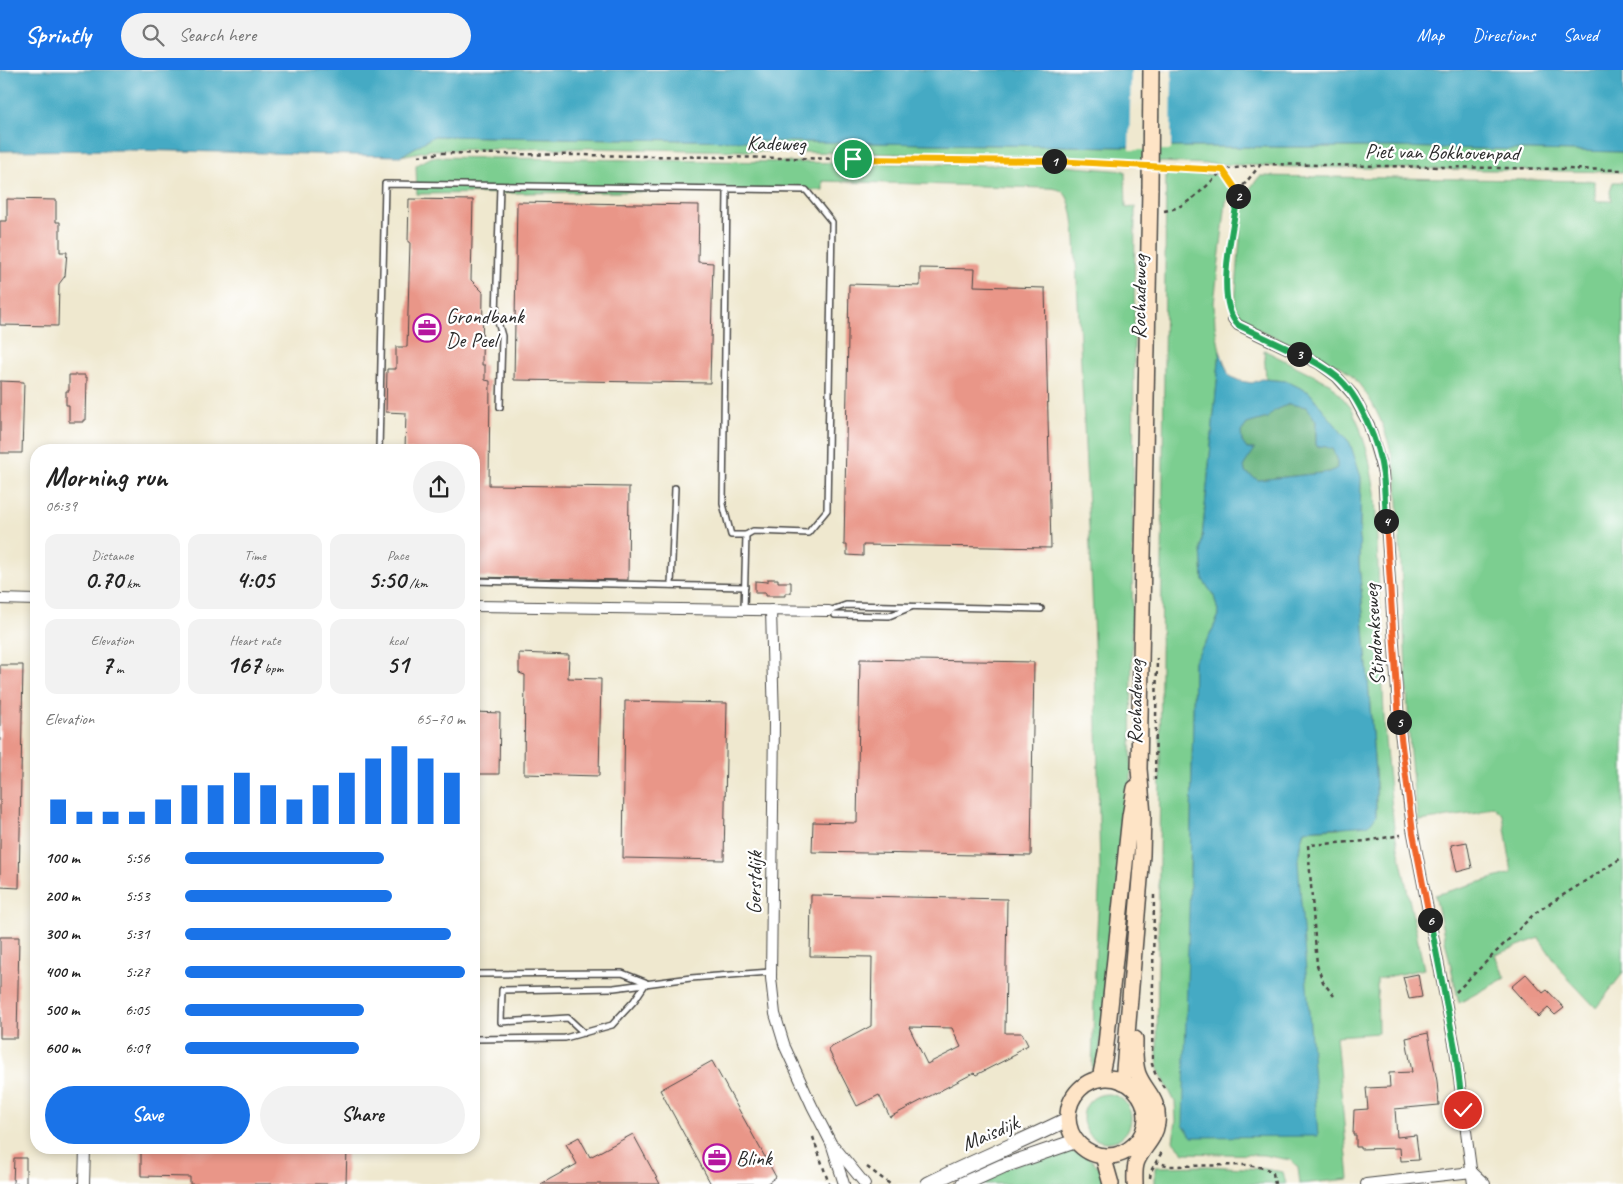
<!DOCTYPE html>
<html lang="en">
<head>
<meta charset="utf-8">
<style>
	:root { --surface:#fff; --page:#f2f2f2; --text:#222; --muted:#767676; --accent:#1a73e8 }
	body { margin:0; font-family:Caveat,sans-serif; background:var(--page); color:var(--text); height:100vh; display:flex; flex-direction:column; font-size:19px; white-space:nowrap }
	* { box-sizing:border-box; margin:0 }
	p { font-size:16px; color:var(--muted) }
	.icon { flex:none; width:28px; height:28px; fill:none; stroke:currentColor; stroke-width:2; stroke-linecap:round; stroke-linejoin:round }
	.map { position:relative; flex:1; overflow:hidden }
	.details { position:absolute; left:30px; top:374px; width:450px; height:710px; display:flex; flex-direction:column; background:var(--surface); border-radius:20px; box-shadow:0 2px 8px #0003 }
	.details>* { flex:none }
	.pin { position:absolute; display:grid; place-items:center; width:42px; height:42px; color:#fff; margin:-21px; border:2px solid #fff; border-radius:50%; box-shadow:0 1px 5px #0007 }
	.km { position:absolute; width:25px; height:25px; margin:-12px; border-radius:50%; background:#222; color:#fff; font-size:14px; line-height:25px; text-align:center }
	.round { display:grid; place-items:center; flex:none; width:52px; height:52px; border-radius:26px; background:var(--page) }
	.headline { display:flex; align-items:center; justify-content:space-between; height:85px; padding:0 15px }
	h1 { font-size:28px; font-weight:600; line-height:38px }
	.figures { display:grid; grid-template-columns:repeat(3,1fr); gap:8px; height:85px; padding:5px 15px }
	.figures div { display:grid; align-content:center; border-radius:12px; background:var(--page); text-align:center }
	.figures b { font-size:25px; font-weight:600 }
	.figures small { font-size:14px; font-weight:400 }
	.figures p { font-size:14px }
	.chart { height:140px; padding:10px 15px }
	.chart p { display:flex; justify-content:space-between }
	.chart svg { width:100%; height:90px; margin-top:5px; stroke:var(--accent); stroke-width:6 }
	.button { display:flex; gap:10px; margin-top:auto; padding:10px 15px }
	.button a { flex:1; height:58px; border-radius:30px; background:var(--accent); color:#fff; font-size:20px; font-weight:600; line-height:58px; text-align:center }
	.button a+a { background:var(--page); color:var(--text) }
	ul { padding:0 15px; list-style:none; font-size:16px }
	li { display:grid; grid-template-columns:80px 60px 1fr; align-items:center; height:38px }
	li i { height:12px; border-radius:6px; background:var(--accent) }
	header { display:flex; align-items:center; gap:30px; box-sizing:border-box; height:70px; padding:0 25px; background:var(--accent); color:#fff }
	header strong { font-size:24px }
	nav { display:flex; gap:28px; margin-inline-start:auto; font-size:18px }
	.search { width:350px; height:45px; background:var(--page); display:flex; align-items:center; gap:12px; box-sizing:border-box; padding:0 18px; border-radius:28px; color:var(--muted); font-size:19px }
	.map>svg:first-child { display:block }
</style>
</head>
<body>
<header>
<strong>Sprintly</strong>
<div class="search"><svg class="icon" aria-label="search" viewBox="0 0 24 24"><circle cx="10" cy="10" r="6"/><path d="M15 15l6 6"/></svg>Search here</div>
<nav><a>Map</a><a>Directions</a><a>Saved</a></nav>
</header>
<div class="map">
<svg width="1623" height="1114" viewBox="0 0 1623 1114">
	<rect width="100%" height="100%" fill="#fff"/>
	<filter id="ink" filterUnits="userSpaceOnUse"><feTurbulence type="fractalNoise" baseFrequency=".02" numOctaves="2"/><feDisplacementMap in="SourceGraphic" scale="10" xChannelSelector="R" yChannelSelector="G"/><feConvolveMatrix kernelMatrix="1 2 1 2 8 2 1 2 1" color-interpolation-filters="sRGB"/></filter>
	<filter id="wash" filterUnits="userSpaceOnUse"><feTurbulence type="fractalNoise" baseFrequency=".0096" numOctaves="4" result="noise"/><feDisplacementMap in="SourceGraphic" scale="20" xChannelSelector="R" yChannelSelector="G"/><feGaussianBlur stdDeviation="1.12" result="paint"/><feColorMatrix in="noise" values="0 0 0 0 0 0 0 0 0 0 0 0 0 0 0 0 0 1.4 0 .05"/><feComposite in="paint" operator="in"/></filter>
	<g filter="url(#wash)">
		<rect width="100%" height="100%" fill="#efe8cf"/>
		<!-- green -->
		<g fill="#7bce90" stroke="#537c5e">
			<polygon points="434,66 1123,77 1394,77 1623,82 1623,102 1295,97 963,85 587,78 430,80 401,86"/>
			<path d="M432 87 1062 96 1125 101 1126 138 1135 137 1131 712 1098 994 1092 1001 1095 895 1100 804 1097 655 1092 520 1076 190C1075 174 1075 132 1063 122 1058 118 1050 118 1044 118L823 111V120L417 124 416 95Z"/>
			<polygon points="1166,103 1223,105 1233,120 1226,132 1214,233 1215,256 1220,281 1201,479 1203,510 1214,526 1219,545 1210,565 1194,591 1190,807 1298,791 1300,775 1304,760 1339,758 1376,746 1376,716 1359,492 1361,407 1349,373 1309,322 1286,311 1266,309 1264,280 1331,314 1352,339 1359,355 1368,384 1375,422 1385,670 1394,758 1424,899 1377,909 1378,963 1336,966 1349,1109 1300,1114 1298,1097 1290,1090 1263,1085 1184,1083 1173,1071 1176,1051 1175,1032 1158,999 1157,987"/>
			<path d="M1260 106 1595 111V131H1612L1610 122 1613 112H1623V903L1596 938 1563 903 1539 868 1495 885 1505 908 1459 933 1435 825 1512 803 1503 745 1493 736 1478 743 1419 751 1414 722 1410 683 1397 410C1390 368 1376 325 1342 297L1238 250 1235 234 1243 127Z"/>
			<circle cx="1107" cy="1048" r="24"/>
			<path d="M1066 1080C1090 1085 1098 1091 1106 1114H974L1007 1097Z"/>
			<polygon points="1207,1096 1265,1099 1283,1102 1286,1114 1155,1114 1155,1097"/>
		</g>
		<!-- forest -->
		<polygon fill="#64b17a" stroke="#486e52" points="1289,334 1307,337 1316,351 1316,377 1323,376 1332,379 1337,388 1337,398 1330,402 1258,410 1245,402 1244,395 1254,379 1247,379 1242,372 1241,362 1247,354 1267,348 1274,341"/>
		<!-- water -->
		<g fill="#44aac4" stroke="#386a78" fill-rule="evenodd">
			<path d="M0 0H1623V82L1394 77H1123L434 66 401 86 127 80 0 81ZM1131 59 1171 60 1170 68 1131 67Z"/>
			<path d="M1220 281 1229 306 1240 311 1252 313 1262 309 1286 311 1309 322 1350 373 1361 407 1359 492 1376 716V746L1369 755 1304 760 1300 775 1298 791 1318 1066 1192 1067 1183 1055 1190 807 1194 591 1210 565 1219 545 1214 526 1203 510 1201 479ZM1289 334 1307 337 1316 351V377L1323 376 1332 379 1337 388V398L1330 402 1258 410 1245 402 1244 395 1255 379H1247L1242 372 1241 362 1247 354 1267 348 1274 341Z"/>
		</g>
		<!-- pier -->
		<polygon fill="#efe8cf" points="1131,0 1172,0 1171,80 1129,80"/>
		<g id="blocks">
			<!-- building -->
			<g fill="#e99688" fill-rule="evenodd">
				<polygon points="7,129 56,130 56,152 60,152 60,182 67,182 65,206 59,214 58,256 0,255 0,151 7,151"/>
				<polygon points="409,129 473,130 471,210 483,222 482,295 485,295 485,310 490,311 489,415 629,417 628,510 474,507 474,380 405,380 406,343 386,342 387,299 396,299 396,277 407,277 410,172 408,172"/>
				<polygon points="517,132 699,135 698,192 713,193 710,313 514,310"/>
				<polygon points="920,198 975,199 974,216 1045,218 1051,478 863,475 863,486 847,485 847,475 844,475 849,214 920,216"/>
				<polygon points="69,305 85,305 85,307 87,307 86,350 84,350 84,352 69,352 69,335 66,335 66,321 69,321"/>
				<polygon points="0,311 24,312 22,383 0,383"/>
				<polygon points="768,509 778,509 778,512 791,512 791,523 785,523 785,526 766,526 766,523 755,523 755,511 768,512"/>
				<polygon points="519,583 569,585 568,608 601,609 599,706 524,704 525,605 519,603"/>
				<polygon points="860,589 1034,592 1031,786 812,782 813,752 857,753"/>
				<polygon points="0,595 23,595 19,818 0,817"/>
				<polygon points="625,631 727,633 724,790 623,788"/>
				<polygon points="474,642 500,643 499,704 474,704"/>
				<polygon points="1467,772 1472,798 1457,802 1451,775"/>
				<path d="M811 825 1007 829 1005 963H1022L1028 975 1015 982 1017 984 976 1005 974 1003 890 1047 879 1025 857 1036 828 979 871 956 872 887 810 886ZM909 957 952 958 961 977 927 994Z"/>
				<polygon points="0,867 19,867 17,968 0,968"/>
				<polygon points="1418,904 1422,927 1409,929 1403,907"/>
				<polygon points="1526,904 1543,923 1547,920 1564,938 1555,945 1548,938 1538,947 1511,917"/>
				<polygon points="1428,963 1437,1011 1439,1035 1395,1039 1397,1067 1416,1065 1419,1090 1401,1091 1400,1078 1360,1079 1360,1077 1356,1077 1356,1065 1353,1065 1354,1040 1368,1039 1366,1018 1390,1017 1389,1003 1412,1002 1406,968"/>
				<polygon points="712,991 776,1107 766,1114 711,1114 660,1020"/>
				<polygon points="633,1064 660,1114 541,1114 577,1094 566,1074 579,1067 590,1087"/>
				<polygon points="141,1078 347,1078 346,1114 190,1114 190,1107 141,1106"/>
				<polygon points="14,1088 26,1088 26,1114 13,1114"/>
			</g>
		</g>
	</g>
	<g filter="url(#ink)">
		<use href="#blocks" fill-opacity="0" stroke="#484744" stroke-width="1"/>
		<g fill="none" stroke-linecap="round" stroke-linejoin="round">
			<!-- service casing -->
			<g stroke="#484744" stroke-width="8">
				<g id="service">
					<polyline points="500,116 496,245 502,266 500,337"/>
					<polyline points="727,119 723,434 731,465 746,465 744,540"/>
					<polyline points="379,380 385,114 806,120 832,152 827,440 808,463 753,461 746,465"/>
					<polyline points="474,511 745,517"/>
					<polyline points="671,515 675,418"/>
					<polyline points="829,541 846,535 1041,539"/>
					<polyline points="835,545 889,546 911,537"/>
					<polyline points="474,904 622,903 645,912"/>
					<polyline points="584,963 568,948 501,952 502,920 614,918 691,908 771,902"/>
					<polyline points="474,969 565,968 612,955 634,931 646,913"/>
				</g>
			</g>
			<!-- minor casing -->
			<g stroke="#484744" stroke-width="12">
				<g id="minor">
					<polyline points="1233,249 1238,255 1318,293 1337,307 1353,325 1369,355 1383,403 1399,653 1412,758 1455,978 1473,1114"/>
					<polyline points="0,529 36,530"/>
					<polyline points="474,536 829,541"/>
					<polyline points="771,540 774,652 771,908 775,944 785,977 812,1036 831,1073 844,1114"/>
					<polyline points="834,1076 865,1114"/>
					<polyline points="1472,1102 1485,1114"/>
					<polyline points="84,1114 85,1078"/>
					<polyline points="1366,1114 1472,1102"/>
				</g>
			</g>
			<!-- tertiary casing -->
			<g stroke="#484744" stroke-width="16">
				<g id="tertiary">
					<path d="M928 1114C974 1091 1022 1072 1068 1049"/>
					<polyline points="963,1114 1003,1096 1076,1071"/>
				</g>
			</g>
			<!-- secondary casing -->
			<g stroke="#484744" stroke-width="18">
				<g id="secondary">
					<circle cx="1107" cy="1047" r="39"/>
					<polyline points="1100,1009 1105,984 1130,746 1135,718"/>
					<polyline points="1123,1012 1142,785 1143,745 1139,699 1150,118"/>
					<polyline points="1103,1086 1111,1114"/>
					<path d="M1135 1114C1135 1106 1134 1098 1137 1091 1143 1077 1155 1069 1157 1053 1160 1029 1145 1022 1138 1004 1134 993 1135 980 1135 969"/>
				</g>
			</g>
			<!-- path -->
			<g stroke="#484744" stroke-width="2.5" stroke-dasharray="4 4" stroke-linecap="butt">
				<polyline points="418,86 441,83 1059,92 1137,96"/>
				<polyline points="1163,97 1223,100 1261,94"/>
				<path d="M1223 100 1238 122C1234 152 1219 213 1229 240"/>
				<polyline points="1238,122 1261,94 1623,100"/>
				<path d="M1164 141C1188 138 1206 116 1223 100"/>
				<polyline points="1155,710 1157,588"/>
				<polyline points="1154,825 1152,994 1155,1003 1166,1021"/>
				<polyline points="1456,922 1535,843 1623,787"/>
				<polyline points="1334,926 1323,912 1317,895 1308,775 1366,771 1401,765"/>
				<polyline points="813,1067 829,1114"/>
				<polyline points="1155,1092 1170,1096 1246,1095 1265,1098 1273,1103 1275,1114"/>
				<polyline points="867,1097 890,1114"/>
				<polyline points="1150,1108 1151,1101 1163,1080"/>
			</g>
			<!-- service -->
			<use href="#service" stroke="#fff" stroke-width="5"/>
			<!-- minor -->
			<use href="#minor" stroke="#fff" stroke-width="10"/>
			<!-- tertiary -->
			<use href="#tertiary" stroke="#fff" stroke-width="14"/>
			<!-- secondary -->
			<use href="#secondary" stroke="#fee4c6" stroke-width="15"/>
			<!-- secondary-bridge casing -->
			<g stroke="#484744" stroke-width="18" stroke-linecap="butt">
				<polyline id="secondary-bridge" points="1150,118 1151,0"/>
			</g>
			<!-- secondary-bridge -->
			<use href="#secondary-bridge" stroke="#fee4c6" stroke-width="15"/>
		</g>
	</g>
	<g fill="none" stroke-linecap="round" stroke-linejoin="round" filter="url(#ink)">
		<!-- split-1 casing -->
		<g stroke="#fff" stroke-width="10">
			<polyline id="split-1" points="853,89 1054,91"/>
		</g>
		<!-- split-2 casing -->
		<g stroke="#fff" stroke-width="10">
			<polyline id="split-2" points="1054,91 1223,100 1238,122 1238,126"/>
		</g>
		<!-- split-3 casing -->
		<g stroke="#fff" stroke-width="10">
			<path id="split-3" d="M1238 126C1233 159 1214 230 1238 255L1299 284"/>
		</g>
		<!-- split-4 casing -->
		<g stroke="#fff" stroke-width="10">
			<path id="split-4" d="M1299 284C1312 290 1325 297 1336 306 1360 325 1379 375 1383 405 1385 420 1385 436 1386 451"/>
		</g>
		<!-- split-5 casing -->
		<g stroke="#fff" stroke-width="10">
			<polyline id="split-5" points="1386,451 1399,652"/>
		</g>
		<!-- split-6 casing -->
		<g stroke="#fff" stroke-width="10">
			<polyline id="split-6" points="1399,652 1413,763 1430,850"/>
		</g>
		<!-- split-7 casing -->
		<g stroke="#fff" stroke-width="10">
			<polyline id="split-7" points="1430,850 1455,978 1463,1040"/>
		</g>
		<!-- split-1 -->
		<use href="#split-1" stroke="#f5b400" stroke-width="6"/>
		<!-- split-2 -->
		<use href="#split-2" stroke="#f5b400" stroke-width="6"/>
		<!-- split-3 -->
		<use href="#split-3" stroke="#22a559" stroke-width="6"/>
		<!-- split-4 -->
		<use href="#split-4" stroke="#22a559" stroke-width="6"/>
		<!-- split-5 -->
		<use href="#split-5" stroke="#f0652b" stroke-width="6"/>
		<!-- split-6 -->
		<use href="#split-6" stroke="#f0652b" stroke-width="6"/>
		<!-- split-7 -->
		<use href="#split-7" stroke="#22a559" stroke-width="6"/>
	</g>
	<!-- icons -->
	<defs>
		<g id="office-ring" transform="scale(1.4375)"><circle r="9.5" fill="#fff" stroke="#b5179e" stroke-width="1.5"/><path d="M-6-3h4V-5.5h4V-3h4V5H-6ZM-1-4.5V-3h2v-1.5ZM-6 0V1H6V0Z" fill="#b5179e"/></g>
	</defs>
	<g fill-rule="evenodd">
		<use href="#office-ring" x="427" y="258"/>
		<use href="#office-ring" x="717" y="1088"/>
	</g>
	<g text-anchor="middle" stroke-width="4.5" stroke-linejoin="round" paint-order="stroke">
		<!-- street labels -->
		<g font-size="21" fill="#2b2b2b" stroke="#fff">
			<text transform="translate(776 73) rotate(1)" y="7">Kadeweg</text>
			<text transform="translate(1442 82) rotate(1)" y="7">Piet van Bokhovenpad</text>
			<text transform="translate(1139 227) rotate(-89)" y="7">Rochadeweg</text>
			<text transform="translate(1374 565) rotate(-94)" y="7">Stipdonkseweg</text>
			<text transform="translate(1135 632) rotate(-89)" y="7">Rochadeweg</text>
			<text transform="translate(754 813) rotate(-89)" y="7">Gerstdijk</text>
			<text transform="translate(990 1063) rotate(-23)" y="7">Maisdijk</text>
		</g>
		<!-- poi labels -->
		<g font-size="21" fill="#2b2b2b" stroke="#fff" text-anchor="start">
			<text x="446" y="253">Grondbank<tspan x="446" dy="24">De Peel</tspan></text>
			<text x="736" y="1095">Blink</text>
		</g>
	</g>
</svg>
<div class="pin" style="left:853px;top:89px;background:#1e9e55"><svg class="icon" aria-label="arrive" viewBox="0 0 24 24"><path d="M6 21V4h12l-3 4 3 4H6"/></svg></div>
<div class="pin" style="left:1463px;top:1040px;background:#d93025"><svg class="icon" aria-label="check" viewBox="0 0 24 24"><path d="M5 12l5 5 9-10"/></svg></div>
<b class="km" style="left:1054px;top:91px">1</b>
<b class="km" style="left:1238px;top:126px">2</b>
<b class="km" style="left:1299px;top:284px">3</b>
<b class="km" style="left:1386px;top:451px">4</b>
<b class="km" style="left:1399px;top:652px">5</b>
<b class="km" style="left:1430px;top:850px">6</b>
<section class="details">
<div class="headline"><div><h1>Morning run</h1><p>06:39</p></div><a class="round"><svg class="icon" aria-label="share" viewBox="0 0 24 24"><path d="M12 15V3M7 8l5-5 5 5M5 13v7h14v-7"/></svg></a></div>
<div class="figures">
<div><p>Distance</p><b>0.70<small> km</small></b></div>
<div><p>Time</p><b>4:05</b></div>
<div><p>Pace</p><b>5:50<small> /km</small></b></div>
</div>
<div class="figures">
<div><p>Elevation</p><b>7<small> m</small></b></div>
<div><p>Heart rate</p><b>167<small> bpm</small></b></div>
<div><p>kcal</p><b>51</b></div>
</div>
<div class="chart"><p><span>Elevation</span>65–70 m</p>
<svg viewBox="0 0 160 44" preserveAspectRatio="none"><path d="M5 44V32M15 44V38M25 44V38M35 44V38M45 44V32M55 44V25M65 44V25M75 44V19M85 44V25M95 44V32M105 44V25M115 44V19M125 44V12M135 44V6M145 44V12M155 44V19"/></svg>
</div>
<ul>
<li><b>100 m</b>5:56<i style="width:71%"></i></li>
<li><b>200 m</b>5:53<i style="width:74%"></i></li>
<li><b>300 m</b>5:31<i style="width:95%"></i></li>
<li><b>400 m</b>5:27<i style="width:100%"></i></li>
<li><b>500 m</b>6:05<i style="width:64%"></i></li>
<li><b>600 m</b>6:09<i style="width:62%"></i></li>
</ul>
<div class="button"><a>Save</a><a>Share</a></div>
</section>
</div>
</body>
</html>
